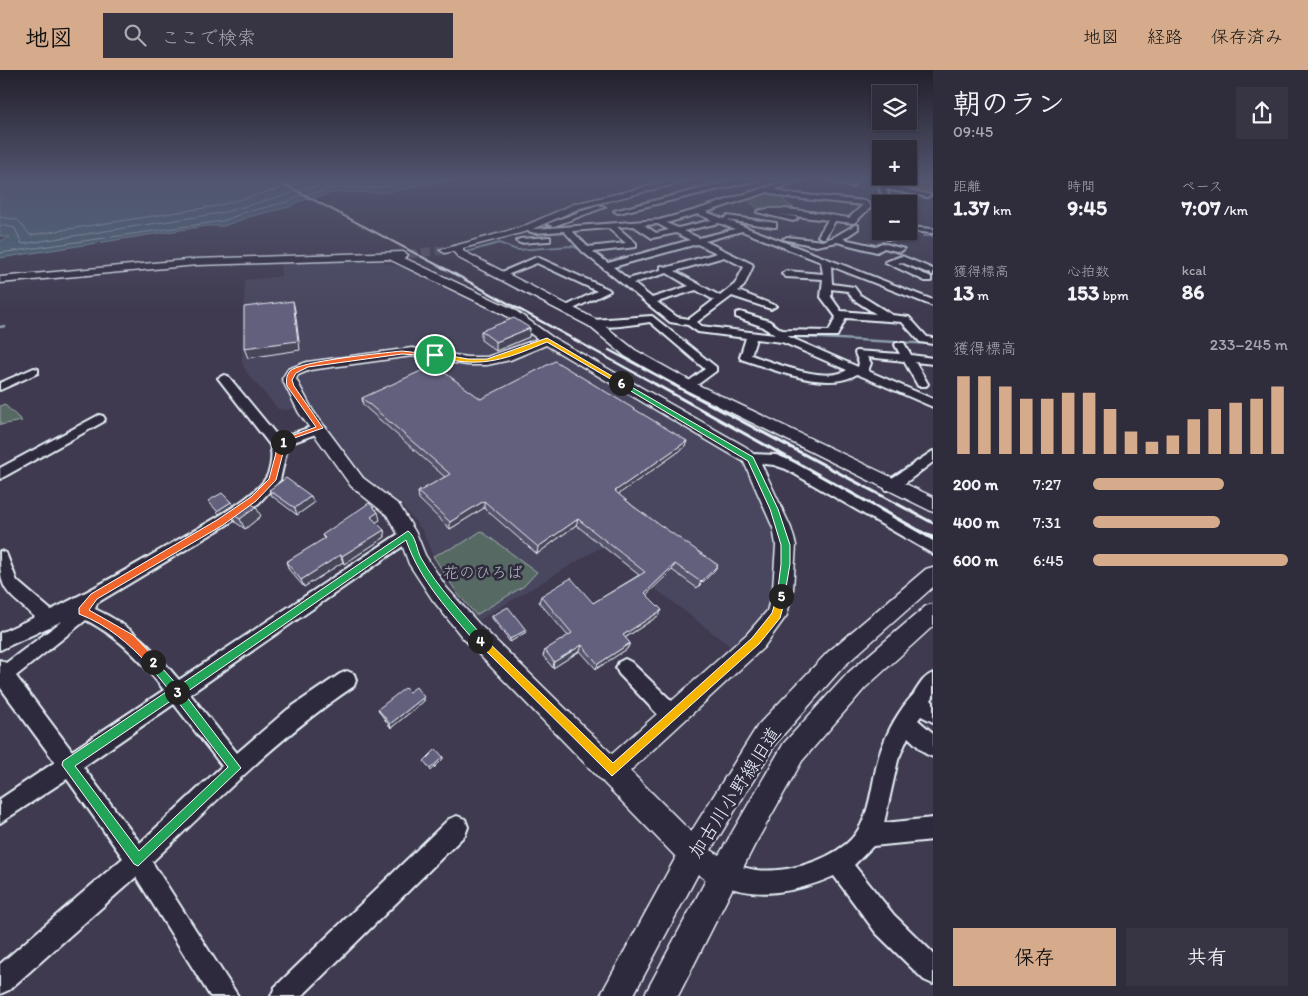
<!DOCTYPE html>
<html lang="ja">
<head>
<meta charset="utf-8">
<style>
	:root { --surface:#2f2c3c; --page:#373443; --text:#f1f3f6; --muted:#a7a7af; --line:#4a4856; --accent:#d6ab8b }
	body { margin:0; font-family:Itim,"Klee One",sans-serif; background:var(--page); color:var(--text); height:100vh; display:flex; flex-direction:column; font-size:19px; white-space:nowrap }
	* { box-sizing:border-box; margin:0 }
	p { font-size:16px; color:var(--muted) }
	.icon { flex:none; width:28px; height:28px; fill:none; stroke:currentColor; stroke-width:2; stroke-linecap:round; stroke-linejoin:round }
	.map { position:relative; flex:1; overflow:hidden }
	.side { display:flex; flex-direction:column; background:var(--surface); width:375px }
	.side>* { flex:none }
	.tools { position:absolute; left:872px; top:15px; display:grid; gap:10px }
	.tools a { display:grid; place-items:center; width:45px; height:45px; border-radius:0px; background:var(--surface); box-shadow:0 1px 4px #0004,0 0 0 1px var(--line); font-size:25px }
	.pin { position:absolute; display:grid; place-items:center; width:42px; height:42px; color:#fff; margin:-21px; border:2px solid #fff; border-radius:50%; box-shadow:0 1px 5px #0007 }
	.km { position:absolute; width:25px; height:25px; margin:-12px; border-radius:50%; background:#222; color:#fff; font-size:14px; line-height:25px; text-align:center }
	.round { display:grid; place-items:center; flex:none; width:52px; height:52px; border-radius:0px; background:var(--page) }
	.overview { display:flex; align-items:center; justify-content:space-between; height:85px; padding:0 20px }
	h1 { font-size:28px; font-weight:700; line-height:38px }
	.stats { display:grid; grid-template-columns:repeat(3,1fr); gap:8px; height:85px; padding:5px 20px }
	.stats div { display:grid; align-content:center }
	.stats b { font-size:21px; font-weight:700 }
	.stats small { font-size:14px; font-weight:400 }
	.stats p { font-size:14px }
	.chart { height:140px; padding:10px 20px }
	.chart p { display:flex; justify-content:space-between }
	.chart svg { width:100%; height:90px; margin-top:5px; stroke:var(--accent); stroke-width:6 }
	.cta { display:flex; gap:10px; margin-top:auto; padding:10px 20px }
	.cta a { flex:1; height:58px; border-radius:0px; background:var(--accent); color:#111; font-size:20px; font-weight:700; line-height:58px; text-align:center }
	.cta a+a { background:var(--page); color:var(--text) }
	ul { padding:0 20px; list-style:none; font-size:16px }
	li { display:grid; grid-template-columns:80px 60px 1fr; align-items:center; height:38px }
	li i { height:12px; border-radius:6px; background:var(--accent) }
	header { display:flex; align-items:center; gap:30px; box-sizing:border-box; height:70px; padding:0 25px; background:var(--accent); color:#111 }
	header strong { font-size:24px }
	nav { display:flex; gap:28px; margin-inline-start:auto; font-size:18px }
	.search { width:350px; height:45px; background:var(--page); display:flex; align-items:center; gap:12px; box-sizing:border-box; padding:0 18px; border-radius:0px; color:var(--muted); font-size:19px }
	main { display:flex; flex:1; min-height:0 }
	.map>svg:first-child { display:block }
</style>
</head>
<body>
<header>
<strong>地図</strong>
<div class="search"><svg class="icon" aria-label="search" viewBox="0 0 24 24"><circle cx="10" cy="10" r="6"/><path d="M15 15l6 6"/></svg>ここで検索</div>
<nav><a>地図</a><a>経路</a><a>保存済み</a></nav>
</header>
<main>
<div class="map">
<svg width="933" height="926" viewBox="0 0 933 926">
	<rect width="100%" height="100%" fill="#3f3a50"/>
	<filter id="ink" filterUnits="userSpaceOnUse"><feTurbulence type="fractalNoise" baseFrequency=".02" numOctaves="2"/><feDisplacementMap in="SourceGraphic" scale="10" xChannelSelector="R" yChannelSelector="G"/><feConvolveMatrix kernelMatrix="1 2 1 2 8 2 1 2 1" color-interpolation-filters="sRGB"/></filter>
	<g filter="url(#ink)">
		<!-- built -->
		<polygon fill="#4a465e" points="280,192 382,192 412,200 499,242 533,265 548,277 731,381 744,395 775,460 780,504 765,546 735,580 601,477 479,550 457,523 433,486 422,460 400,433 360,405 309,335 286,340 278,339 247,303 242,293 245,210 281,206"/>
		<!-- green -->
		<g fill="#576a63" stroke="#a0aeae">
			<polygon points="767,122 784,126 784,131 798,141 757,138 747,129"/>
			<polygon points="4,334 22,351 0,355 0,336"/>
			<polygon points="481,461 537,502 524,516 476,545 457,523 433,486 461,474"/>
		</g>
		<!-- water -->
		<polygon fill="#4e6779" stroke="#8c9eac" points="16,109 453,109 461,111 439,112 383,123 337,122 300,131 289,137 248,147 224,156 206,156 0,188 0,171 10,167 0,166 0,111"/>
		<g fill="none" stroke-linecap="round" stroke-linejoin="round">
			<!-- shore -->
			<g stroke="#aabac5" stroke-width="1">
				<polyline points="0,147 18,150 30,165 217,136 314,109"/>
				<polyline points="0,155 15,158 22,174 221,143 334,111 396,109"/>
				<polyline points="0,183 223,151 246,142 287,132 299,126 335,118 375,118 433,109"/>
			</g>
			<!-- stream-far1 -->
			<g stroke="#8c9eac" stroke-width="2">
				<polyline points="923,166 933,166"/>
				<polyline points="463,183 499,173 517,180 572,176 582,180"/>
			</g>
			<!-- stream -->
			<g stroke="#8c9eac" stroke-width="2.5">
				<polyline points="0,257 5,256"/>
				<polyline points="783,266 933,274"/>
			</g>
			<!-- tertiary-tunnel -->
			<polyline stroke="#585569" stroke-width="9" stroke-dasharray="9 5" stroke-linecap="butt" points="408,184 445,180"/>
			<!-- minor casing -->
			<g stroke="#e8f1f8" stroke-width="4">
				<g id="minor">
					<polygon points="739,109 762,109 618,143 614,141"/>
					<path d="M792 109H803L775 119 786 123 866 131 871 137 854 153 835 151 825 168H822L818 166 828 150 778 144 796 147 797 149 793 151 757 142C771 133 831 146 849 148L863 135 785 127 768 122 706 142 724 149 727 146 776 153V157H773L727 150 933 230V236L831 196 832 214 854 217 860 225 892 245 909 247 927 267 933 268V274L920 272 902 252 846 248 837 266H787L858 297 859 293 855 283 856 281 900 284 895 275 896 273H904L911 285 933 288V294L915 292 928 314 926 316H918L904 291 867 287 871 293 868 301 933 329V337L857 304C827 323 772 299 741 289L740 287 746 268 698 262 688 255 670 252 583 182 564 161 535 163 521 159 525 157 535 159 659 150 696 140ZM698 144 712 150 678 158 666 153ZM719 153 735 159 699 168 684 161ZM658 154 669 160 656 163 644 155ZM634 156 652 168 676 163 690 170 608 193 593 182 636 177V173L617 157ZM608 158 626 173 588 177 572 161ZM742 161 821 192 823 204 786 201 782 204 786 207 823 209 821 227 836 247 829 261 782 260 769 251 740 242 736 243V247L761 256 775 265 701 256 697 252 732 226 771 239 776 236 738 221 744 216 753 196 752 194 705 171ZM697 174 717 183 669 197 661 196V200L628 209 613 197ZM724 187 744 197 735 214 720 226 675 201ZM667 203 689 216 652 228 633 213ZM831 219 848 221 853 229 876 244 841 241 831 227ZM696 220 714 230 689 249 677 247 657 232ZM756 269 782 272 847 300C826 314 774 293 751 285Z"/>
					<polygon points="827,109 838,109 854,115 851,117"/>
					<polygon points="880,109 893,109 883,113 931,125 927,127 886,119 891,133 884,134 879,116 874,112"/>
					<polygon points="598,135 605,137 554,156 547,154"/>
					<polygon points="855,155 858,155 858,159 843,169 875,176 882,173 904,179 900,182 884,178 877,182 837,172 816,176 783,169 787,167 823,171 834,167"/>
					<polygon points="909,157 933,159 933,163 909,161"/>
					<polygon points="895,161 906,161 893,169 887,169 887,165"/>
					<polygon points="550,167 550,171 547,171 520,173 516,171 520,169"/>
					<polygon points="902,186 933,199 933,205 901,192 898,193 931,207 931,211 925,211 885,192"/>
					<polygon points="537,187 608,219 610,221 567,242 562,239 564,237 597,221 537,193 502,207 495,205"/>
					<path d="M652 246 716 297V301L693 318H685V314L705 299 650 252C636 254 598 261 588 253L593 250Z"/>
					<polygon points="34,298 38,299 38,303 0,320 0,313"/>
					<path d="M224 305 228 306 279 368 320 354 326 358 324 361 283 376 286 383 280 410 259 433 225 456 97 533 95 539C134 557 152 578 179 610L403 461H413L416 465 413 469 190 624 237 683 287 640 340 604 347 601 354 604 356 610 354 616C278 667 218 730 152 792L238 926H210L136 807 9 920 0 924V894L123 788 67 709 0 753V729L55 692 0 617V590L6 593 62 551 0 580V563L35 547C5 520 0 523 0 481L6 483 17 511 51 540C98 517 143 490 188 464 209 452 254 428 266 408 271 400 273 384 270 375L218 308ZM86 550C121 569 140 589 164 620L72 681 16 606ZM174 634 222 696 140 773 83 697Z"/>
					<polygon points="99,345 103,346 105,349 103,352 0,409 0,398"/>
					<polygon points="933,381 933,392 896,420 886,420 884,416 886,412"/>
					<polygon points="751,384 776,385 796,393 933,471 933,484 786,399 774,395 746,392 744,389"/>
					<polygon points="625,589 631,592 679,638 682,645 679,652 672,655 665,652 619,604 616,598 619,592"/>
					<path d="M933 603V627L931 630 933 632V652L921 646 918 650 933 663V687L926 684 908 667 898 690 884 753 933 748V770L873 776 854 795 894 845 933 883V914L924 910 876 863 834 806C795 823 757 830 716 813L713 805 716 797C729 792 743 798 756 800 786 803 822 793 846 774 873 752 870 711 881 680 888 660 899 640 913 625 919 616 923 607 933 603Z"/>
					<polygon points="457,746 465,749 468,757 465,765 302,926 271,926 275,917 449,749"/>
				</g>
			</g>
			<!-- tertiary casing -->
			<g stroke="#e8f1f8" stroke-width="3">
				<g id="tertiary">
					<polygon points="679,109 695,109 580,138 528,161 463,178 463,181 597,250 635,280 694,313 933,427 933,442 684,319 625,286 589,256 459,188 453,181 445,183 440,180 522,157 574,134"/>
					<path d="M403 182 408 185 404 188 513 239 552 267 746 377 759 389 791 458 796 475 793 519 787 545 763 578 630 701 691 762 758 655 828 582 926 499 933 497V517L844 596 776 673 711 780 719 785 784 673 849 602 926 536 933 534V556L865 618 802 691 754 776 678 926H644L706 810 698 804 633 926H600L676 787 462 567 432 529 409 494 399 466 387 445 351 416 299 343 282 309 288 299 307 292 412 278 467 287H487L538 269 505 245 389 189 197 195 0 213V207L197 189ZM546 275 744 392 773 458 776 475 773 519 767 541 747 564 612 684 478 553 446 517 425 485 417 465 399 435 363 408 313 341 296 309 298 305 310 300 412 286 467 295H487L510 290Z"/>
				</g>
			</g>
			<!-- minor -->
			<use href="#minor" fill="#2f2a3d" fill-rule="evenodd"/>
			<!-- tertiary -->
			<use href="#tertiary" fill="#2f2a3d" fill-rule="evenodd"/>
			<!-- rail-far3 -->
			<polyline stroke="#e8f1f8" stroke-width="2" points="274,109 445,199"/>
			<!-- rail-far2 -->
			<g stroke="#e8f1f8" stroke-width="2.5">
				<polyline points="442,197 657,315"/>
				<polyline points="609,280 675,315"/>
			</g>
			<!-- rail-far1 -->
			<g stroke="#e8f1f8" stroke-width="3">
				<polyline points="655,314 931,467"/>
				<polyline points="672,314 933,453"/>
			</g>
			<!-- rail -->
			<polyline stroke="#e8f1f8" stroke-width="4.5" points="929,466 933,468"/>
			<!-- motorway-bridge casing -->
			<g stroke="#e8f1f8" stroke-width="16" stroke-linecap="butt">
				<polyline id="motorway-bridge" points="900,109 933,117"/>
			</g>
			<!-- motorway-bridge -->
			<use href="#motorway-bridge" stroke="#766a54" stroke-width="14"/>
		</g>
		<!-- wall -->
		<g fill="#56536c" stroke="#e8f1f8">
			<polygon points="530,258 529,267 496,281 481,270 481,261"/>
			<polygon points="362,328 481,329 687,371 684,378 618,424 714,501 697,518 672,500 646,524 662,540 658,546 625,568 630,573 627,579 596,599 580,581 553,598 543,586 545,580 568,566 539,532 541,526 593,533 639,505 576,455 537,484 484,438 450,459 419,429 418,422 445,407 363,335"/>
			<polygon points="269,420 314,433 297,445 272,426"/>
			<polygon points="230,443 261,446 245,459 235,452"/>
			<polygon points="380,450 376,452 384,460 385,467 344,494 343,492 304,517 289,500 286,492 324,469 322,465"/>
			<polygon points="492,546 526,562 510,572 492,548"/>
			<polygon points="409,622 424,627 424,631 391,658 380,643 378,639"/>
		</g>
		<!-- shaded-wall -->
		<g fill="#464458" stroke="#e8f1f8">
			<polygon points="293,231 295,240 300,280 248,288 244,278"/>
			<polygon points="530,258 529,267 496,281 496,272"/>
			<polygon points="687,371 684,378 613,428 615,421"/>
			<polygon points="311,426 314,433 297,445 295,438"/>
			<polygon points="484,431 484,438 450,459 450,452"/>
			<polygon points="231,432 233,435 219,444 217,441"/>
			<polygon points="256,437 261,446 245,459 240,449"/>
			<polygon points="378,442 380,450 372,455 371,447"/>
			<polygon points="578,449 576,455 537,484 538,477"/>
			<polygon points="384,460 385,467 344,494 342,486"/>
			<polygon points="340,485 343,492 304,517 301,510"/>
			<polygon points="675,494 672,500 642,529 645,523"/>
			<polygon points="718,495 714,501 697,518 701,512"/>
			<polygon points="662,540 658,546 620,571 623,565"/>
			<polygon points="526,560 526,562 510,572 510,569"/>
			<polygon points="630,573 627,579 596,599 598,594"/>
			<polygon points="582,575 580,581 553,598 554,592"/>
			<polygon points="424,627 424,631 391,658 390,654"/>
			<polygon points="443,687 443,689 431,701 430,699"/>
		</g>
		<!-- building -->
		<g fill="#64617e" stroke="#e8f1f8">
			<polygon points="293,231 298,271 244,278 244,237"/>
			<polygon points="514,248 530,258 496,272 481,261"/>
			<polygon points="555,291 687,371 615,421 634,437 718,495 701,512 675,494 645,523 662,540 623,565 630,573 598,594 582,575 554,592 545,580 572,563 541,526 571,508 593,533 645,502 578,449 538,477 484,431 450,452 418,422 450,404 362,328 434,295 481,329"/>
			<polygon points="286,408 311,426 295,438 269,420"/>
			<polygon points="222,423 231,432 217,441 208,431"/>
			<polygon points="248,431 256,437 240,449 230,443"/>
			<polygon points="369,433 378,442 371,447 384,460 342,486 340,485 301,510 286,492 325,468 322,465"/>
			<polygon points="508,537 526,560 510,569 492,546"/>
			<polygon points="416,617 424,627 390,654 378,639 405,618 409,622"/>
			<polygon points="436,679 443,687 430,699 424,691"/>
		</g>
	</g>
	<!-- sky -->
	<linearGradient id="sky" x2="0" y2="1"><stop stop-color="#23202c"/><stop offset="0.46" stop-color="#52556f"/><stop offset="1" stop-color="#52556f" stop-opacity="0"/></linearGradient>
	<rect width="933" height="239" fill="url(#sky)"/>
	<!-- split-1 -->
	<path fill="#f0652b" stroke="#fff" d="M402 281 438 285 435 286 402 284 308 297 296 303 292 310 294 316 323 358 280 373V370L316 357 287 316C286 311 286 306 290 301 300 291 383 283 402 281Z"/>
	<!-- split-2 -->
	<path fill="#f0652b" stroke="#fff" d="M283 369 286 372 280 375 283 383 276 410 256 431 223 455 97 529 89 540 133 565 156 589V595H149C129 574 108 555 79 544V538L91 524 217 450 251 427 269 409 276 383 273 374Z"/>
	<!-- split-3 -->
	<path fill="#22a559" stroke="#fff" fill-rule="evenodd" d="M153 588 180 618 241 698 138 796 134 794 62 695 63 691 169 620 149 595 148 592ZM175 628 228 697 139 781 75 696Z"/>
	<!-- split-4 -->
	<path fill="#22a559" stroke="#fff" d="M408 461C416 466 417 481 421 488 438 518 462 542 484 568V574H477C450 542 420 511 406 470L181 626H174V619Z"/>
	<!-- split-5 -->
	<polygon fill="#f5b400" stroke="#fff" points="781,522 786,526 780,548 759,574 612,706 476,571 477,568 484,568 613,693 752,568 772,543 777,526"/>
	<!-- split-6 -->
	<polygon fill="#22a559" stroke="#fff" points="621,311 753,387 778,439 790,475 790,494 784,529 778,529 777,526 781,494 781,475 770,439 748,391 619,314"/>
	<!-- split-7 -->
	<path fill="#f5b400" stroke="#fff" d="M547 268 624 313 619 314 547 272C513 286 489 297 451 290 445 288 438 288 432 285L435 283 468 289H487Z"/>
	<g text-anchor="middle" stroke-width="5" stroke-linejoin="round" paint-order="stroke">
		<!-- park labels -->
		<g font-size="16" fill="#aebbbc" stroke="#2f2a3d">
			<text x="483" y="508">花のひろば</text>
		</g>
		<!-- near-street labels -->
		<g font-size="19" fill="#e8f1f8" stroke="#2f2a3d">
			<text transform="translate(734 722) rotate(-57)" y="7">加古川小野線旧道</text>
		</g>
	</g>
</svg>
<div class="tools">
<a><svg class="icon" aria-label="layers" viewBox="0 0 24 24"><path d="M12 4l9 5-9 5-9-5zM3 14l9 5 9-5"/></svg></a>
<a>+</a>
<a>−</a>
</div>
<div class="pin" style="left:435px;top:285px;background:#1e9e55"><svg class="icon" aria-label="arrive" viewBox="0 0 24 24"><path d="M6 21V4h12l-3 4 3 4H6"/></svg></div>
<b class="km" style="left:283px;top:372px">1</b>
<b class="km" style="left:153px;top:592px">2</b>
<b class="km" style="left:177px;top:622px">3</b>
<b class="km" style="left:480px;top:571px">4</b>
<b class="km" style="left:781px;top:526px">5</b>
<b class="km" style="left:621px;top:313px">6</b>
</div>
<section class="side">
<div class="overview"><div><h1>朝のラン</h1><p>09:45</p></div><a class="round"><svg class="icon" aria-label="share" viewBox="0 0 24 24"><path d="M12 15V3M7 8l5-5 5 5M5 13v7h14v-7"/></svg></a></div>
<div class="stats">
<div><p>距離</p><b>1.37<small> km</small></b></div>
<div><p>時間</p><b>9:45</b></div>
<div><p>ペース</p><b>7:07<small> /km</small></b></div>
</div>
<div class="stats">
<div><p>獲得標高</p><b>13<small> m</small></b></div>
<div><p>心拍数</p><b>153<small> bpm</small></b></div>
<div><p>kcal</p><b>86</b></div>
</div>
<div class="chart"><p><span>獲得標高</span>233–245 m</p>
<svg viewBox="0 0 160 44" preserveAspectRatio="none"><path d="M5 44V6M15 44V6M25 44V11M35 44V17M45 44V17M55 44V14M65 44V14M75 44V22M85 44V33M95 44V38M105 44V35M115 44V27M125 44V22M135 44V19M145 44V17M155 44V11"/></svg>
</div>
<ul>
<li><b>200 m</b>7:27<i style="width:67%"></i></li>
<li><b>400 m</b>7:31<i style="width:65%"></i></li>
<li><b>600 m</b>6:45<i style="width:100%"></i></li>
</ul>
<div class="cta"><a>保存</a><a>共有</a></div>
</section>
</main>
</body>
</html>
